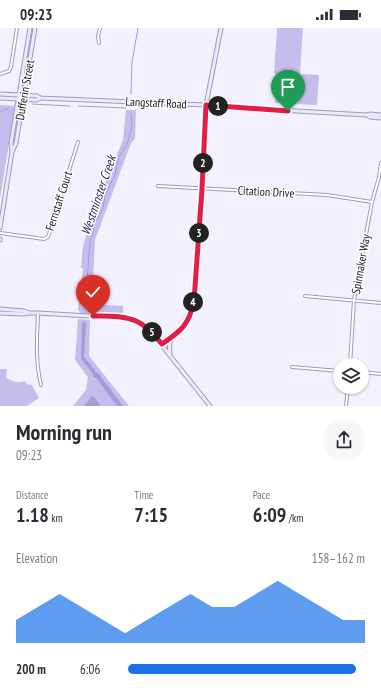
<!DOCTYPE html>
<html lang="en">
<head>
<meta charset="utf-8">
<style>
	:root { --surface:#fff; --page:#f7f7f7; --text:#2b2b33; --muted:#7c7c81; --accent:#1a73e8 }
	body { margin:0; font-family:"PT Sans Narrow",sans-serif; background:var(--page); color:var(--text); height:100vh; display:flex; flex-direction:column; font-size:15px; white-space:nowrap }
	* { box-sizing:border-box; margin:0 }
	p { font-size:13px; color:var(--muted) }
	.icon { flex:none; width:22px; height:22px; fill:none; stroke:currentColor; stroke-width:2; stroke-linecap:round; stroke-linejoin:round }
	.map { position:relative; height:378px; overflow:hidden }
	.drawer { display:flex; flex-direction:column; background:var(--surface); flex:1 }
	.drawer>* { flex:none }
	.fabs { position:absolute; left:333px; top:330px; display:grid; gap:8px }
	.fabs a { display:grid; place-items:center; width:36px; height:36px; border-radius:50%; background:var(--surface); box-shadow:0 1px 3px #0004; font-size:20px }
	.pin { position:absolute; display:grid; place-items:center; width:34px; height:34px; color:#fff; margin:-41px -17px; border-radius:50% 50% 50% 0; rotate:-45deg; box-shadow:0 0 4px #0007 }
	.pin .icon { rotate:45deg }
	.km { position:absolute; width:20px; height:20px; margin:-10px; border-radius:50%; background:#222; color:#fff; font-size:11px; line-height:20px; text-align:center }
	.round { display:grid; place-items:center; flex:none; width:42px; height:42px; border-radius:21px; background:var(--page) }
	.overview { display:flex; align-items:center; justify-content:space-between; height:68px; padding:0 16px }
	h1 { font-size:22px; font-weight:600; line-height:30px }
	.figures { display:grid; grid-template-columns:repeat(3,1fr); gap:6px; height:68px; padding:4px 16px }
	.figures div { display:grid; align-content:center }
	.figures b { font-size:20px; font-weight:600 }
	.figures small { font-size:11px; font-weight:400 }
	.figures p { font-size:11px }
	.chart { height:112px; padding:8px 16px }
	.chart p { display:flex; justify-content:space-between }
	.chart svg { width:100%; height:72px; margin-top:4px; fill:var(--accent); opacity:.7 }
	ul { padding:0 16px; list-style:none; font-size:13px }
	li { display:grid; grid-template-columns:64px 48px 1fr; align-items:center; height:30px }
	li i { height:10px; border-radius:5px; background:var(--accent) }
	.status { display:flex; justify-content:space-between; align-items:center; height:28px; padding:0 20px; background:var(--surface); direction:ltr }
	.status svg { height:11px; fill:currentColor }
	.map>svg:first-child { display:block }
</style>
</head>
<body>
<div class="status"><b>09:23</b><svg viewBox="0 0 49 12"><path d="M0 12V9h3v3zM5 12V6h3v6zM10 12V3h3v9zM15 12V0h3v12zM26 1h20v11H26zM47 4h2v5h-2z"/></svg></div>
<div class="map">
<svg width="381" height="378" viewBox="0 0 381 378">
	<rect width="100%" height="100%" fill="#f3f1fe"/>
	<!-- green -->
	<g fill="#c5beec">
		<polygon points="277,0 303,0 300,46 319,47 317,77 275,75 276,46 274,45"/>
		<polygon points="0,77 15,78 0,171"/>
		<polygon points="126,82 136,82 135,111 131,115 95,212 92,274 92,276 122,278 123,276 123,284 121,287 81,285 78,282 80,262 81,261 83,241 81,240 83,218 95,179 123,112"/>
		<polygon points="78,291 90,292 89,328 129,378 73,378 86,362 88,349 75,332"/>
		<path d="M0 341H7L6 350C12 353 18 356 25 353L27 356 32 357 39 370 27 378H0Z"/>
	</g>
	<!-- water -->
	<g fill="#a69bda">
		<polygon points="83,294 85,294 86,296 84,329 95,342 95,344 98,345 123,378 117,378 97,351 93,349 93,346 81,331 82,297"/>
		<polygon points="91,368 92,369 93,368 98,374 100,378 84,378 89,372"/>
	</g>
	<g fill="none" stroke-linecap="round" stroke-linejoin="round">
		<!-- stream -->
		<g stroke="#a69bda" stroke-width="1">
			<polyline points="131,66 132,34 138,0"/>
			<polyline points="32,76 70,78"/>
			<polyline points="78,78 126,80"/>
			<polyline points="0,84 4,82 8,81"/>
			<polyline points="85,280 90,214 95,195 103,180 105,167 115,147 119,129 127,117 132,98 131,85"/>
		</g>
		<!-- street casing -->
		<g stroke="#9f9bb9" stroke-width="4">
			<g id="street">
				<polyline points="99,15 98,8 100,0"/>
				<polyline points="0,46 9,43 11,39 17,0"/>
				<polyline points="158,158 327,167 372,174"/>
				<polyline points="0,205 44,211 48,209 78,114"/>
				<polyline points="305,268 381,275"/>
				<path d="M38 285C37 310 35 332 41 357"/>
				<polyline points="350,337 354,272 372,174 379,149 381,135"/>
				<polyline points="292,339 340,343"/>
				<polyline points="362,344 381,346"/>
				<polyline points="346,378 348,359"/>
			</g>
		</g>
		<!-- secondary casing -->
		<g stroke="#9f9bb9" stroke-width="5">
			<g id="secondary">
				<polyline points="0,66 37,68 40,70 206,77 261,81 367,87 370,86 381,87"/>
				<polyline points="0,70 37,72 40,70"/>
				<polyline points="367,87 370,89 381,90"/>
				<polyline points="12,124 16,115 35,0"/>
				<polyline points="0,200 12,124 11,115 30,0"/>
				<polyline points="0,211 0,212"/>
				<polyline points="0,281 24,283 29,285"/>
				<polyline points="0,285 24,286 29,285 38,285 124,290 131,291 137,294 152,305 210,378"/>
				<path d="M162 316C181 303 189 297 194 273L202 161 206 77 221 0"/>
				<path d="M170 326C169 320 169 315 172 310"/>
			</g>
		</g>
		<!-- street -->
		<use href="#street" stroke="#fff" stroke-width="2"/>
		<!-- secondary -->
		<use href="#secondary" stroke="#ece8fd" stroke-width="3"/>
	</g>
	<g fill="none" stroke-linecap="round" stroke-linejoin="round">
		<!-- route casing -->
		<g stroke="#fff" stroke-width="8">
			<path id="route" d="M93 288C104 288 119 287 130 291 144 294 153 306 162 316 181 303 189 297 194 273L202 161 206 77 288 83"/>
		</g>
		<!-- route -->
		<use href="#route" stroke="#e11d48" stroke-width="5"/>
	</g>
	<g text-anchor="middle" stroke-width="3" stroke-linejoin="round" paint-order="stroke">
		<!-- street labels -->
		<g font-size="12" fill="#191722" stroke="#fff">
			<text transform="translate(25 62) rotate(-80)" y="4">Dufferin Street</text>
			<text transform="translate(156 75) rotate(3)" y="4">Langstaff Road</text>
			<text transform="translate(266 164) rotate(3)" y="4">Citation Drive</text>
			<text transform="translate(59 173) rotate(-72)" y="4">Fernstaff Court</text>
			<text transform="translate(361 236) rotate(-80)" y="4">Spinnaker Way</text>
		</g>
		<!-- water labels -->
		<g font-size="13" font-style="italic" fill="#39246e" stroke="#fff">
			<text transform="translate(98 167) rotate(-71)" y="5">Westminster Creek</text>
		</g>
	</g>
</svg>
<div class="fabs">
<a><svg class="icon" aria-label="layers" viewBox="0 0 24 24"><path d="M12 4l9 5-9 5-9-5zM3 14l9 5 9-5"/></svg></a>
</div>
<div class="pin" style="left:288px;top:83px;background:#1e9e55"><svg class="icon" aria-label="arrive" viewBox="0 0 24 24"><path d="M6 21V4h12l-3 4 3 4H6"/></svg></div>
<div class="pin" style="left:93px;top:288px;background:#d93025"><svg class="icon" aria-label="check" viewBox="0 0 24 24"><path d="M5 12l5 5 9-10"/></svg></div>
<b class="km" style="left:218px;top:78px">1</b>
<b class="km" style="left:203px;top:135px">2</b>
<b class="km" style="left:199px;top:205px">3</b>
<b class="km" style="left:193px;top:274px">4</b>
<b class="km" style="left:152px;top:304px">5</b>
</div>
<section class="drawer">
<div class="overview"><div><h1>Morning run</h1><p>09:23</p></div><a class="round"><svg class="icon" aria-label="share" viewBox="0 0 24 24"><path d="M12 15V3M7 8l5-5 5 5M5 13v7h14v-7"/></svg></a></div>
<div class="figures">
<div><p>Distance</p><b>1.18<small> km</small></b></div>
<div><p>Time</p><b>7:15</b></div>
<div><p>Pace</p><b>6:09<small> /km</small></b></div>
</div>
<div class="chart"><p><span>Elevation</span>158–162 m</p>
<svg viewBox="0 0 160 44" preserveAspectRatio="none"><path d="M0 44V30L10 22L20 14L30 22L40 30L50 38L60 30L70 22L80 14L90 22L100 22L110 14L120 6L130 14L140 22L150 30L160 30V44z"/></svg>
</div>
<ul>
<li><b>200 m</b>6:06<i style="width:96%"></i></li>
</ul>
</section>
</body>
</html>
